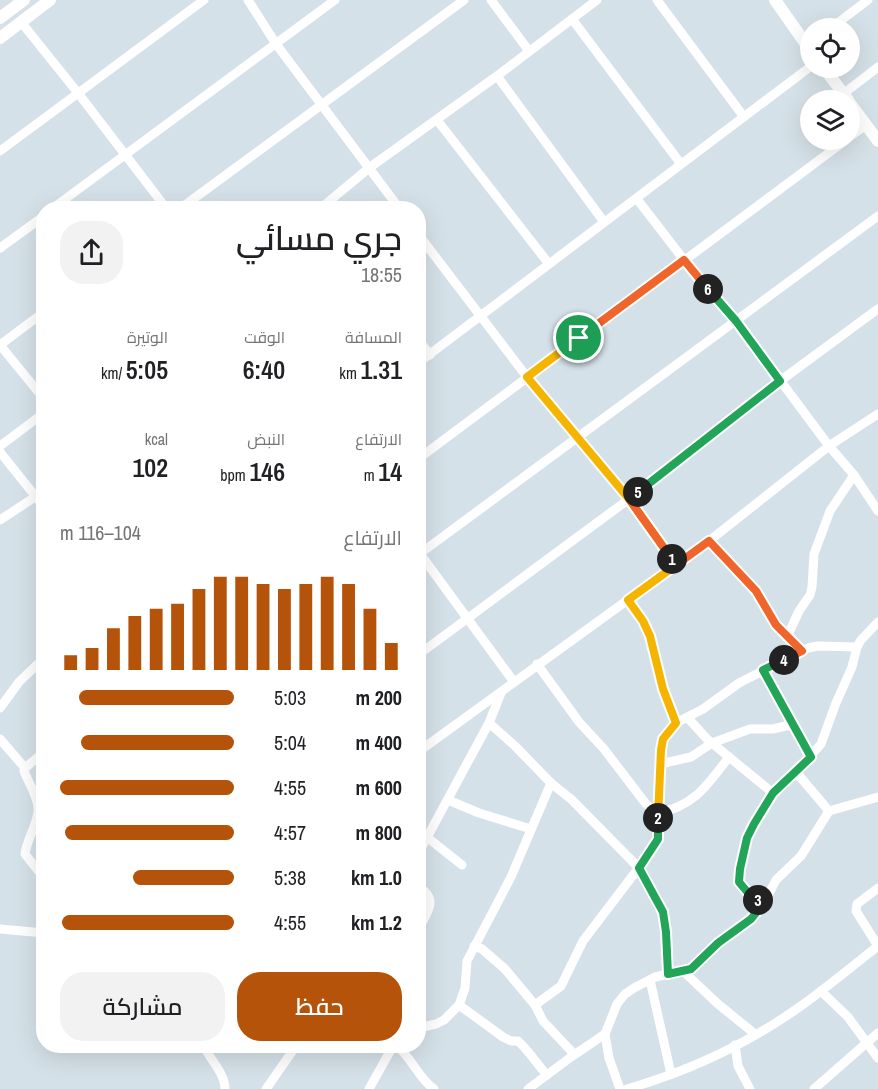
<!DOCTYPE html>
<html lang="ar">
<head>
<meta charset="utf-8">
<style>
	:root { --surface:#fff; --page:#f2f2f2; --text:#202124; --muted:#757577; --accent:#b45309 }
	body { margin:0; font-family:"Archivo Narrow",Cairo,sans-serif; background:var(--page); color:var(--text); direction:rtl; height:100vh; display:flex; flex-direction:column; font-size:22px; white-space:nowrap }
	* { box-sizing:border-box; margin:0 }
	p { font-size:20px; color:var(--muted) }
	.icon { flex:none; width:33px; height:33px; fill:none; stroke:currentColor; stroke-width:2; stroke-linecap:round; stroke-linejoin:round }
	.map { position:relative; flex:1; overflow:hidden; direction:ltr }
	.sheet { position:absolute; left:36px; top:201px; width:390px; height:852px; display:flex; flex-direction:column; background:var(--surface); border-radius:24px; box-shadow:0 6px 24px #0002; direction:rtl }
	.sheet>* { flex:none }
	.controls { position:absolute; left:800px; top:18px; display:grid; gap:12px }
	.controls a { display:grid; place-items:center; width:60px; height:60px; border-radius:50%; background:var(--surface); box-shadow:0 6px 24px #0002; font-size:30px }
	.pin { position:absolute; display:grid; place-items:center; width:51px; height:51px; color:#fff; margin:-26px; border:3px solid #fff; border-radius:50%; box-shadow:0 2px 6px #0007 }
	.km { position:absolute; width:30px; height:30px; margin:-15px; border-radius:50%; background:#222; color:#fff; font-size:16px; line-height:30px; text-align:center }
	.round { display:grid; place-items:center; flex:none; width:63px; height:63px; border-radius:24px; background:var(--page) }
	.summary { display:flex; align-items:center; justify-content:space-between; height:102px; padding:0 24px }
	h1 { font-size:33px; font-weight:600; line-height:45px }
	.stats { display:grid; grid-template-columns:repeat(3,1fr); gap:9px; height:102px; padding:6px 24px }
	.stats div { display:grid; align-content:center }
	.stats b { font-size:26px; font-weight:600 }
	.stats small { font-size:16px; font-weight:400 }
	.stats p { font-size:16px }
	.chart { height:168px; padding:12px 24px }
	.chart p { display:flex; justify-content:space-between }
	.chart svg { width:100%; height:108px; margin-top:6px; stroke:var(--accent); stroke-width:6 }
	.primary-button { display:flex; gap:12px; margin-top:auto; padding:12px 24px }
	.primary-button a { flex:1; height:69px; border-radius:24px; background:var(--accent); color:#fff; font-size:24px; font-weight:600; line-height:69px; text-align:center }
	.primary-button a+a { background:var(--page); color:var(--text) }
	ul { padding:0 24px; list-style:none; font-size:20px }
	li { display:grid; grid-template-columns:96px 72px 1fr; align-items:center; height:45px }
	li i { height:15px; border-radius:8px; background:var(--accent) }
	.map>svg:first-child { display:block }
</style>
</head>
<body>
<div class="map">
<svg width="878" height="1089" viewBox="0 0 878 1089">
	<rect width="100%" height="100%" fill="#d5e1e8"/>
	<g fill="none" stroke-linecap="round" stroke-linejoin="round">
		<!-- street -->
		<g stroke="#fff" stroke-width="9">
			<polyline points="248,0 276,44 399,208"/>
			<polyline points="491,0 529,51"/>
			<polyline points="657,0 744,117"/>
			<polyline points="572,19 681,164"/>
			<polyline points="21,22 78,93 166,208"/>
			<polyline points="831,28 868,0"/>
			<polyline points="497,76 604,222"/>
			<polyline points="843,94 878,67"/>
			<polyline points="437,120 549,264"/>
			<polyline points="849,137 866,125"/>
			<polyline points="0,151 204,0"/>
			<polyline points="637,199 684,260 736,321 829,446 854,475 878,511"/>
			<polyline points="53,208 335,0"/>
			<polyline points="181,208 464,0"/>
			<polyline points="321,208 369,168 497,76 597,0"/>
			<polyline points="418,234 527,377 629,499 676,565"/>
			<polyline points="0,248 44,216"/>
			<polyline points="418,339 430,355"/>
			<polyline points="0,345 44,399"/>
			<polyline points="0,345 44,312"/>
			<polyline points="418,363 810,67"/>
			<polyline points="0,446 44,413"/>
			<polyline points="0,452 44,507"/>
			<polyline points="418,459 846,140"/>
			<polyline points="0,520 35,497"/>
			<polyline points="709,541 757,591 776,625 802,651"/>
			<polyline points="418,551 514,682"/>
			<polyline points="418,555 878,216"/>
			<polyline points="628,600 643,621 650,636 663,689 676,723"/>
			<polyline points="787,637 799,611 810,595 812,587 814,554 830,511 854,475"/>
			<polyline points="418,655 629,499 780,381 878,309"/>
			<path d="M537 664 579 722 604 749 646 804 658 813C695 806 708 784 729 757"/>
			<polyline points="763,670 811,757"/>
			<polyline points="0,708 19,682 44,658"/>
			<polyline points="688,718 707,739 773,793"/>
			<polyline points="489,723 515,746 551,783 572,800 639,868 663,912 668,974"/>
			<path d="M0 739 25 768 24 771C28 782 40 800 38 812 36 827 27 839 25 854L44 878"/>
			<polyline points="418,752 709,541 829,446 878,414"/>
			<polyline points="660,764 691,757 712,743 750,729 773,729 794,724"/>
			<polyline points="25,768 44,752"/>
			<polyline points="796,772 829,811"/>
			<polyline points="448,800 479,813 531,829"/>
			<polyline points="428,838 462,865"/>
			<polyline points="418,854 489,723 501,693"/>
			<path d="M418 886C440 900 427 912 418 930"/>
			<polyline points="764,903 749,894 739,882 738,875 747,838 773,793 796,772 821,744 836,703 852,667 857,647 861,640 878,622"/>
			<polyline points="0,929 44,933"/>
			<polyline points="474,946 482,949 505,969 535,1005 543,1021 574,1054"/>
			<polyline points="878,946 856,911 857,904 878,888"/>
			<polyline points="684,972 718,1004 755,1034"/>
			<polyline points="650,980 671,1074"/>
			<polyline points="821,991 848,1017 878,1058"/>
			<path d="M459 1005 503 1037 511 1041H518C529 1051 537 1064 547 1075"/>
			<polyline points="535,1005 561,986 583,941 656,845 658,839 661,750 663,739 676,723 703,709 739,683 808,648 818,646 857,647"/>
			<polyline points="418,1028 436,1024 444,1020 459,1005 465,988 467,961 511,877 551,783"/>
			<polyline points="735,1045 738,1066 750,1089"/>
			<path d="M204 1046C210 1060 225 1073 225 1089"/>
			<path d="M397 1046C412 1058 418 1078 434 1089"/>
			<polyline points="266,1089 296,1046"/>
			<polyline points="369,1089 393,1046"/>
			<polyline points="528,1089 571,1057 605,1034"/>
			<polyline points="620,1089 609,1058 605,1034 617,1004 625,994 634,988 655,977 691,969 718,943 751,919 762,907 776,880 801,856 829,811 878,797"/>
			<path d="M627 1089C686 1072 747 1044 798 1008 825 989 851 967 878 946"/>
			<polyline points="814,1089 878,1033"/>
		</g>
		<!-- secondary -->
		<g stroke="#fff" stroke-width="12">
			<polyline points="775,0 810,50"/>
			<polyline points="0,18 24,0"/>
			<polyline points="0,38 50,0"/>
			<polyline points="824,68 848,100"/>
			<polyline points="849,102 878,141"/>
		</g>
	</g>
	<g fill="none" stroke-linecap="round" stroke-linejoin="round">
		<!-- split-1 casing -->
		<g stroke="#fff" stroke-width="12">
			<polyline id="split-1" points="579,338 527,377 629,499 672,559"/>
		</g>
		<!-- split-2 casing -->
		<g stroke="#fff" stroke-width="12">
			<polyline id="split-2" points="658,818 661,750 663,739 676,723 663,689 650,636 643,621 628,600 676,565 672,559"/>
		</g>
		<!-- split-3 casing -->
		<g stroke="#fff" stroke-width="12">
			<polyline id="split-3" points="658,818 658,839 639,868 663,912 666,932 668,974 691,969 718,943 751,919 764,903 758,900"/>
		</g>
		<!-- split-4 casing -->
		<g stroke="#fff" stroke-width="12">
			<polyline id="split-4" points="758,900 749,894 739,882 740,869 747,838 754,824 773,793 811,757 763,670 784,660"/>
		</g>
		<!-- split-5 casing -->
		<g stroke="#fff" stroke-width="12">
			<polyline id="split-5" points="638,492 629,499 676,565 709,541 756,591 776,625 802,651 784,660"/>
		</g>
		<!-- split-6 casing -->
		<g stroke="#fff" stroke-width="12">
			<polyline id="split-6" points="638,492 780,381 736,321 708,289"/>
		</g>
		<!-- split-7 casing -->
		<g stroke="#fff" stroke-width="12">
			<polyline id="split-7" points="579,338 684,260 708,289"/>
		</g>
		<!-- split-1 -->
		<use href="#split-1" stroke="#f5b400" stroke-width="8"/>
		<!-- split-2 -->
		<use href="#split-2" stroke="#f5b400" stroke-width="8"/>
		<!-- split-3 -->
		<use href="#split-3" stroke="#22a559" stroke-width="8"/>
		<!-- split-4 -->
		<use href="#split-4" stroke="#22a559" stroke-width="8"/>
		<!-- split-5 -->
		<use href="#split-5" stroke="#f0652b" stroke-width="8"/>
		<!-- split-6 -->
		<use href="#split-6" stroke="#22a559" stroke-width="8"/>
		<!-- split-7 -->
		<use href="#split-7" stroke="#f0652b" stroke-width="8"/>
	</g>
</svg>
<div class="controls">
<a><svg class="icon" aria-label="locate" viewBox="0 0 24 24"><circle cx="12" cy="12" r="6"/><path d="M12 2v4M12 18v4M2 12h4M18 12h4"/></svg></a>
<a><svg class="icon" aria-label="layers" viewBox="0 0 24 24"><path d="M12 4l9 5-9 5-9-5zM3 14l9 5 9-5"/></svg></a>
</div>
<div class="pin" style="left:579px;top:338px;background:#1e9e55"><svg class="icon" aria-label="arrive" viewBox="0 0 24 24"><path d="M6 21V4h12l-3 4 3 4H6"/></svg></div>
<b class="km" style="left:672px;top:559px">1</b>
<b class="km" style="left:658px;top:818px">2</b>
<b class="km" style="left:758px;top:900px">3</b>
<b class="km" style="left:784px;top:660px">4</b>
<b class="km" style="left:638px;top:492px">5</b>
<b class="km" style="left:708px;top:289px">6</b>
<section class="sheet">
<div class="summary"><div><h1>جري مسائي</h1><p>18:55</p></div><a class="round"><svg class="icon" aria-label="share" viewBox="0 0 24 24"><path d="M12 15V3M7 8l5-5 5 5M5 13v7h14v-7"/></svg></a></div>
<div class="stats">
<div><p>المسافة</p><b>1.31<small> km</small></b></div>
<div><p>الوقت</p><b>6:40</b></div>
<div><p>الوتيرة</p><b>5:05<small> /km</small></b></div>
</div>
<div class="stats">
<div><p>الارتفاع</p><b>14<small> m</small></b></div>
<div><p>النبض</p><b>146<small> bpm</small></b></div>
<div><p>kcal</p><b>102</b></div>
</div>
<div class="chart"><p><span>الارتفاع</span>104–116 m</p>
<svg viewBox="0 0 160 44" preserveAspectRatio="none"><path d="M5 44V38M15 44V35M25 44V27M35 44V22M45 44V19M55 44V17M65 44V11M75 44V6M85 44V6M95 44V9M105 44V11M115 44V9M125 44V6M135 44V9M145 44V19M155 44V33"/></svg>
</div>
<ul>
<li><b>200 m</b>5:03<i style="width:89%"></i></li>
<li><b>400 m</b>5:04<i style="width:88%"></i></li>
<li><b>600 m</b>4:55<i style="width:100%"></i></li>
<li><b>800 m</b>4:57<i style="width:97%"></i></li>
<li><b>1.0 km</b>5:38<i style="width:58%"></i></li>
<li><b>1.2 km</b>4:55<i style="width:99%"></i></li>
</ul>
<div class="primary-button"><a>حفظ</a><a>مشاركة</a></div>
</section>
</div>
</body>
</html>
